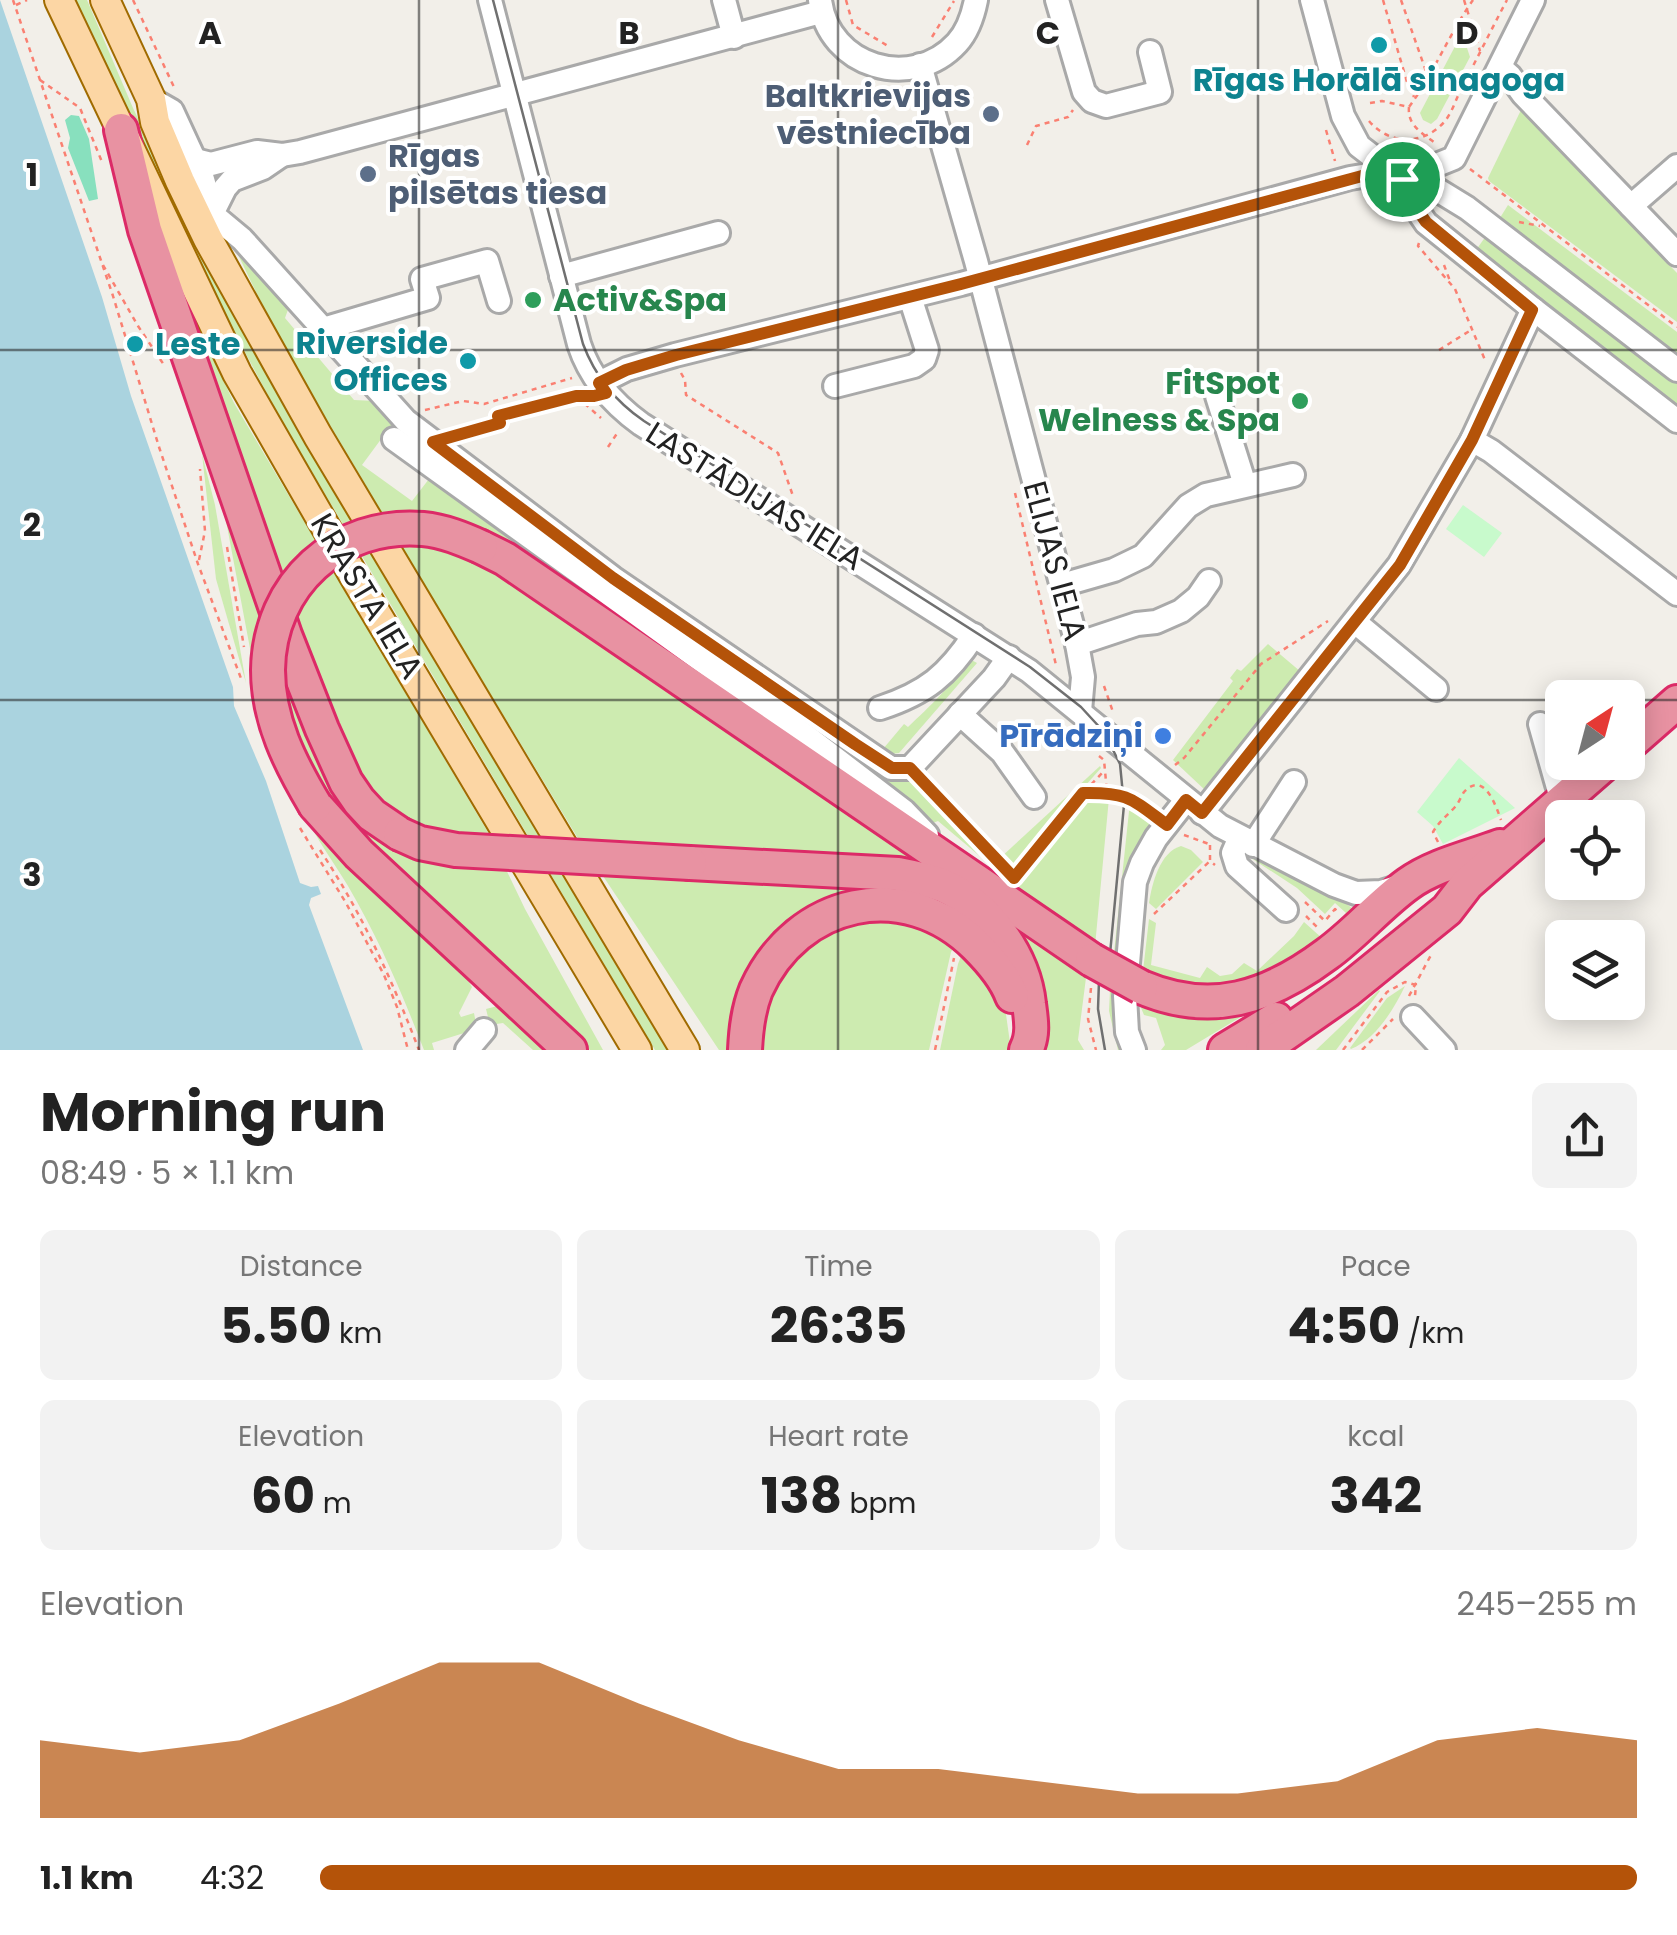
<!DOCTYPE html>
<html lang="en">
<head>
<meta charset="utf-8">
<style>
	:root { --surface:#fff; --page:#f2f2f2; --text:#222; --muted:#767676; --accent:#b45309 }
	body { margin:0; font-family:Poppins,sans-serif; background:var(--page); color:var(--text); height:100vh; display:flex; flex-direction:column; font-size:38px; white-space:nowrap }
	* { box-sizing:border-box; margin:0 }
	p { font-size:32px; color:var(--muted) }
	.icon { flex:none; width:55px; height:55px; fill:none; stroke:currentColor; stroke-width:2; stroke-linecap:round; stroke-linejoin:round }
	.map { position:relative; height:1050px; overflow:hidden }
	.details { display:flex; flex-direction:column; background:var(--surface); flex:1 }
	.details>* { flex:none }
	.needle { width:65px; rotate:36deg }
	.controls { position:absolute; left:1545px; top:680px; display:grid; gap:20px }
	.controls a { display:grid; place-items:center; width:100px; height:100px; border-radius:15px; background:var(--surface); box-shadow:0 5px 25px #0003; font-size:50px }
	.pin { position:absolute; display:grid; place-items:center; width:85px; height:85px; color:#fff; margin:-42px; border:5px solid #fff; border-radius:50%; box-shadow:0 2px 10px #0007 }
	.round { display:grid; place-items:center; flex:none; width:105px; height:105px; border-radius:15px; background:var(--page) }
	.head { display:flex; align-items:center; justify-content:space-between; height:170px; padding:0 40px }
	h1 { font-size:55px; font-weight:700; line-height:75px }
	.metrics { display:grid; grid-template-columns:repeat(3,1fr); gap:15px; height:170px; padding:10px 40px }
	.metrics div { display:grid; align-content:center; border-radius:15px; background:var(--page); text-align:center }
	.metrics b { font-size:50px; font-weight:700 }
	.metrics small { font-size:28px; font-weight:400 }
	.metrics p { font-size:28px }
	.chart { height:280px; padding:20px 40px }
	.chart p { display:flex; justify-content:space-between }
	.chart svg { width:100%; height:180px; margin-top:10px; fill:var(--accent); opacity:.7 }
	ul { padding:0 40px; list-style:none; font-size:32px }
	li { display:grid; grid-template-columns:160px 120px 1fr; align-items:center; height:75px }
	li i { height:25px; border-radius:12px; background:var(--accent) }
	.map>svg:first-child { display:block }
</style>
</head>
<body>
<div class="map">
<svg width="1677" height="1050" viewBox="0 0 1677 1050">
	<rect width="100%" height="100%" fill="#f2efe9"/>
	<!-- grass -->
	<g fill="#cdebb0">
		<polygon points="73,0 87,0 133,108 198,243 272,385 668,1050 655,1050 280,418 230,324"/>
		<polygon points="1462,33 1470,57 1437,119 1431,124 1423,120 1420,113"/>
		<polygon points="1521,110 1677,273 1677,322 1489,181 1488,178"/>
		<polygon points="1508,205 1677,332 1677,358 1498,221"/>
		<polygon points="1486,236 1677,383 1677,408 1476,250"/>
		<polygon points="230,238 290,304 285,318 354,400 375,401 391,423 470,481 468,483 390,427 362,465 412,501 429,479 859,784 951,878 895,883 956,904 829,905 735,1050 719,1050 579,840 438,607 301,376 257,294"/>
		<path d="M174 276 234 403 489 834 525 909 603 1050H590L383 861 324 798 304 813 448 947 472 987 459 1013 461 1017 474 1013 477 1029 432 1043 434 1050H424C402 993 379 939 348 886 333 861 316 839 304 812L265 711 255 675 217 473 296 689 343 796 369 829 397 847 405 823 378 806 342 751 293 628 172 283Z"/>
		<polygon points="202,454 215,505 246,683 216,579"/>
		<polygon points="646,610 877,772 896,781 913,781 979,849 1010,876 1007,879 938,821 933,823"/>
		<polygon points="1268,644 1301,672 1205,790 1173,760 1233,681 1230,678 1237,669 1241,671"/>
		<path d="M966 657 977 663 899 753 891 754 883 749 904 724 908 727C929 707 955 684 966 657Z"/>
		<polygon points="1100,766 1101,768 1011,869 1000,858"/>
		<polygon points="1109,798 1095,946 1014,884 1085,800"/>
		<polygon points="1130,802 1155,821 1128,866 1125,1050 1118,1050 1109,1011 1110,990"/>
		<path d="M1181 846 1191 850 1203 862 1156 909 1149 903C1152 883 1160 852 1181 846Z"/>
		<polygon points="1244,851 1344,902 1352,908 1353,915 1331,931 1346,913 1335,903 1325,914 1297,888 1245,854"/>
		<polygon points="977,896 1087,970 1078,1040 1084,1050 1040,1050"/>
		<polygon points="888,916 959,939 951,952 929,1050 755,1050 766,995 796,951 852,919"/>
		<polygon points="1149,919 1156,923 1151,965 1200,978 1207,967 1220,976 1232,974 1244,963 1257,971 1294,936 1304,922 1323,939 1280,971 1234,987 1175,986 1143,971"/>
		<polygon points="965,946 1004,1000 1011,1050 940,1050 958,964"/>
		<path d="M1405 986C1394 1009 1376 1039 1351 1049L1350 1048 1387 998Z"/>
		<polygon points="1379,990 1380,991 1336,1050 1316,1050"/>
		<polygon points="1282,992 1186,1050 1161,1050 1165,1045 1156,1018 1144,1015 1139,1003"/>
		<polygon points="505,1004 560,1050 533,1050 503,1023 490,1025 486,1009"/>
	</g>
	<!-- park -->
	<g fill="#c8facc">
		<polygon points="1463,505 1502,533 1484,557 1446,529"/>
		<polygon points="1459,758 1515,808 1443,844 1433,826 1417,812"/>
	</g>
	<!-- pitch -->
	<polygon fill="#88e0be" points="71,115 79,116 89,139 98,199 89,201 68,148 70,138 65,120"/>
	<!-- water -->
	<polygon fill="#aad3df" points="0,0 102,297 131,396 233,687 234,706 266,781 300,883 311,887 318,886 321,894 311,898 309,905 363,1050 0,1050"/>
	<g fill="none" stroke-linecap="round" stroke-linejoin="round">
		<!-- minor casing -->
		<g stroke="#a9a9a9" stroke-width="28">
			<g id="minor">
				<path d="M490 0 579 344C590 378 612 403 641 424L1029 671 1220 826 1334 885 1356 893 1381 892 1400 886"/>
				<polyline points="724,0 734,37"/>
				<path d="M820 0C828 67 912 92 957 43 968 31 973 15 976 0"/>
				<polyline points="1057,0 1084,92 1092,101 1106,106 1160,92 1150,52"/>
				<polyline points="1312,0 1343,116 1359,146 1402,179 1436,189 1467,208 1677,370"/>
				<polyline points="920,65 976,261 1077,644 1083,677 1080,711"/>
				<polyline points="1501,68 1510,76 1523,94 1677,254"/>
				<polyline points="151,99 172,111 202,176 215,220"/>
				<polyline points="282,155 263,168 232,180 225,188 212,214 242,239 406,421 613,578 891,768 910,768 994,678 1009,657"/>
				<polyline points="195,160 211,164 257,152 282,155 300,152 821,12"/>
				<polyline points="1402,179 1407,195 1426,223 1533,309 1677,421"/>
				<polyline points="1631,206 1677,166"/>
				<polyline points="561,276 718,233"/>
				<polyline points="323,329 428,298 422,279 487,261 499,301"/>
				<polyline points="599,383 627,369 675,355 961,284 1350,178 1362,176 1402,179 1454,158 1533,0"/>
				<polyline points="835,386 914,366 924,359 927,350 910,297"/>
				<polyline points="1217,396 1245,485"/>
				<polyline points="394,439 810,739 904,811 927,835"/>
				<polyline points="1472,440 1491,451 1677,594"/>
				<polyline points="1062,585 1114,570 1143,556 1188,506 1206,495 1293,475"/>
				<polyline points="1355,622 1436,689"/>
				<polyline points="1077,644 1137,624 1156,622 1181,611 1198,597 1209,581"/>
				<path d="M880 708C926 693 948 675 974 635"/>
				<polyline points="960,714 1002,752 1034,797"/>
				<polyline points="1540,724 1562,802"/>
				<polyline points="1202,813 1399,565 1472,440 1533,309"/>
				<polyline points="1240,837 1233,853 1237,866 1286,910"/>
				<polyline points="1253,845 1294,782"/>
				<polyline points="1128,963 1135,882 1142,863 1156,838 1186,800"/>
				<polyline points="1125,996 1127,1032 1134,1050"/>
				<polyline points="1413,1017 1444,1050"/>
				<polyline points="467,1050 484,1030"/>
			</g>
		</g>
		<!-- major casing -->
		<g stroke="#a06b00" stroke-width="32">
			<g id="major">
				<polyline points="59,0 237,373 355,578 637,1050"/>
				<polyline points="105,0 151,99 155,122 180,181 208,239 318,436 685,1050"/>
			</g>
		</g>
		<!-- highway casing -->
		<g stroke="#dc2a67" stroke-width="38">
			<g id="highway">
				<polyline points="121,130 145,230 285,635 322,729 346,782 359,801 372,815 400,834"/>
				<polyline points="481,547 505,559 1092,960"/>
				<polyline points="1628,745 1677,702"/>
				<polyline points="315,805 359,854 570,1050"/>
				<path d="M690 863 898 874C914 877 929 880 944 886 988 906 1024 956 1029 1004 1031 1019 1034 1035 1026 1050"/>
				<path d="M1141 987C1211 1017 1268 998 1327 954 1356 933 1379 905 1408 884 1434 865 1471 857 1500 846"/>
				<path d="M745 1050C746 1029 748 1010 756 990 797 899 905 875 976 946 991 961 1005 977 1012 996"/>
				<polyline points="1225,1050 1276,1019"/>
				<polyline points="1262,1050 1347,991 1447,910 1467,884 1607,762"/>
			</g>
		</g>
		<!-- path -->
		<g stroke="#fa8072" stroke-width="2.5" stroke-dasharray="5 5" stroke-linecap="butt">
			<polyline points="13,0 113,296 159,447 198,564 242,681"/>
			<polyline points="133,0 174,87"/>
			<polyline points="846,0 853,25 888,46"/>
			<polyline points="1383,0 1407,82 1414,97"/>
			<polyline points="1401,0 1428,77"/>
			<polyline points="1464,0 1480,51"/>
			<polyline points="16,5 27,0"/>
			<polyline points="932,37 954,1"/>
			<polyline points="40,80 80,108 102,162"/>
			<path d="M1370 103 1382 101 1409 107C1434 73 1449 34 1473 0"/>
			<path d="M1409 107C1407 125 1422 133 1435 143"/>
			<path d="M1369 121C1389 145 1424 146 1445 121 1453 111 1457 96 1463 85 1478 57 1492 28 1507 0"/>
			<polyline points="1326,130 1335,161"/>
			<polyline points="1027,145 1036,126 1068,117 1073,110"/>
			<polyline points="1470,169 1677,327"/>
			<polyline points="1519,222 1540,226"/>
			<polyline points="1419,243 1418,246 1455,289 1485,360"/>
			<polyline points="103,265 138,326 164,365"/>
			<polyline points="1444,265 1450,281"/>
			<polyline points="1439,350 1471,330"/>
			<polyline points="681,373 685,380 686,395 778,453 793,496"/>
			<polyline points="577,397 601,418"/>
			<polyline points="425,410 463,401 484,404 572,378"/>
			<polyline points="502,423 580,400"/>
			<polyline points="459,435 500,423 498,415 581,396"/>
			<polyline points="608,447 618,432"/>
			<polyline points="1015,493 1056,665"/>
			<polyline points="227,547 244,647"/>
			<polyline points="199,560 205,531 200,469"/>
			<polyline points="1104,686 1113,712"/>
			<polyline points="1099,756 1104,760 1107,792"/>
			<polyline points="1175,765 1184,758 1261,664 1328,621"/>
			<polyline points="922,783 1007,871"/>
			<path d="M1083 793C1118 792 1124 792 1152 814"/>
			<polyline points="300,828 346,903 384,975 397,1007 408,1050"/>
			<polyline points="1184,835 1209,844"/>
			<path d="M1438 842 1433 832C1440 820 1447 816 1455 807 1459 803 1461 796 1464 792 1484 770 1496 806 1501 820"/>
			<polyline points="1210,845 1210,861 1215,865"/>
			<path d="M320 850C362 913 392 980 419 1050"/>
			<polyline points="1014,876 1083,793 1103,772"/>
			<polyline points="1305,902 1325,921 1335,909 1337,911"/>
			<polyline points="1154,914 1210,861"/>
			<polyline points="1306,916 1318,928"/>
			<polyline points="1091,988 1088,1019 1096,1050"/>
			<polyline points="1409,996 1431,955"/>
			<polyline points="935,1050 954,958"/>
			<polyline points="1343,1050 1387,992 1405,982 1416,985 1415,996"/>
			<polyline points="1362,1050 1393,1019"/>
		</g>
		<!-- minor -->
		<use href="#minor" stroke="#fff" stroke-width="22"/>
		<!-- major -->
		<use href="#major" stroke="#fcd6a4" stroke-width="28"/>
		<!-- highway -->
		<use href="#highway" stroke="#e892a2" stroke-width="32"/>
		<!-- tram -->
		<g stroke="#707070" stroke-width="2.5">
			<path d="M493 0 583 344C595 376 616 402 644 421L1030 667 1081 707 1104 732 1120 764 1124 805 1110 954"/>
			<polyline points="1099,981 1098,1009 1105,1050"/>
		</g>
		<!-- highway-bridge casing -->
		<g stroke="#dc2a67" stroke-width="38" stroke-linecap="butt">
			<g id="highway-bridge">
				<path d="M315 805C290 763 268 720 268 670 269 584 338 522 423 529 444 531 463 539 481 547"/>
				<polyline points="400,834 420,843 456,850 690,863"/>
				<polyline points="1092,960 1141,987"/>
			</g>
		</g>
		<!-- highway-bridge -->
		<use href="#highway-bridge" stroke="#e892a2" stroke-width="32"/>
	</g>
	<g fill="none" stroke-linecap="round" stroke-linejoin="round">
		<!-- route casing -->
		<g stroke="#fff" stroke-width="20">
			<path id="route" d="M1362 176 1402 179 1407 195 1426 222 1532 310 1472 440 1400 565 1202 813 1186 800 1167 825C1132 799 1128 792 1083 793L1014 878 910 768H892L855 744 613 578 433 442 500 423 498 416 576 396H594L606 393 599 383 626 370 676 355 961 284Z"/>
		</g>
		<!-- route -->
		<use href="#route" stroke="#b45309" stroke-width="12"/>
	</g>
	<!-- grid -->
	<path fill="none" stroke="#222" stroke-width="2.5" stroke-opacity="0.55" d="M419 0V1050M838 0V1050M1258 0V1050M0 350H1677M0 700H1562M1628 700H1677"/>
	<!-- markers -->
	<g fill="#0f9aa8" stroke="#fff" stroke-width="4">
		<circle cx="1379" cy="45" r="10"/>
		<circle cx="135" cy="344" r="10"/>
		<circle cx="468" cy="361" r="10"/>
	</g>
	<g fill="#5c6f8a" stroke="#fff" stroke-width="4">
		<circle cx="991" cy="114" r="10"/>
		<circle cx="368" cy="174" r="10"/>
	</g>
	<g fill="#2e9e5b" stroke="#fff" stroke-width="4">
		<circle cx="533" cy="300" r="10"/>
		<circle cx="1300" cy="401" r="10"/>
	</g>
	<circle fill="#3f7fe0" stroke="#fff" stroke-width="4" cx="1163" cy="736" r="10"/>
	<g text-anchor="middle" stroke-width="8" stroke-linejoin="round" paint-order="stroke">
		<!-- culture labels -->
		<g font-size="32" font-weight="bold" fill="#0d838f" stroke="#fff">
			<text x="1379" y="91">Rīgas Horālā sinagoga</text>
			<text x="448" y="354" text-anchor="end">Riverside<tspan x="448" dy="37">Offices</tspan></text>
			<text x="155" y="355" text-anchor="start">Leste</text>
		</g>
		<!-- service labels -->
		<g font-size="32" font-weight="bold" fill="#4e5e75" stroke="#fff" text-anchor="end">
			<text x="971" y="107">Baltkrievijas<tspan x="971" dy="37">vēstniecība</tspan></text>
			<text x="388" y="167" text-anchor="start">Rīgas<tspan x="388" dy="37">pilsētas tiesa</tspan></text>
		</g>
		<!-- leisure labels -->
		<g font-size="32" font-weight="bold" fill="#27864d" stroke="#fff" text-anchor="start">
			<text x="553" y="311">Activ&amp;Spa</text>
			<text x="1280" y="394" text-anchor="end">FitSpot<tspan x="1280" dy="37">Welness &amp; Spa</tspan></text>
		</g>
		<!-- street labels -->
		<g font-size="32" fill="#222" stroke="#fff">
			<text transform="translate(755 496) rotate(32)" y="11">LASTĀDIJAS IELA</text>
			<text transform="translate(1055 561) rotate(75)" y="11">ELIJAS IELA</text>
			<text transform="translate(367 596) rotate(59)" y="11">KRASTA IELA</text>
		</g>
		<!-- shop labels -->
		<g font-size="32" font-weight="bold" fill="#366cbe" stroke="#fff" text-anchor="end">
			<text x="1143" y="747">Pīrādziņi</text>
		</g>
	</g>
	<g font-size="32" text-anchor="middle" font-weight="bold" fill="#222" stroke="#fff" stroke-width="8" stroke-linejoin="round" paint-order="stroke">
		<text x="210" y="44">A</text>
		<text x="629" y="44">B</text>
		<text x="1048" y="44">C</text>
		<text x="1467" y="44">D</text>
		<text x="32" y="186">1</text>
		<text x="32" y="536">2</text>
		<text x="32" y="886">3</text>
	</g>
</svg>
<div class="controls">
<a><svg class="needle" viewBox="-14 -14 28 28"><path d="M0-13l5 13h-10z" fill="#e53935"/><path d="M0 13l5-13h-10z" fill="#767676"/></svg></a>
<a><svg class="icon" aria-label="locate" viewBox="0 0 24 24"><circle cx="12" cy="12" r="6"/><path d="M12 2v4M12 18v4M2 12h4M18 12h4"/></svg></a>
<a><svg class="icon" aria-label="layers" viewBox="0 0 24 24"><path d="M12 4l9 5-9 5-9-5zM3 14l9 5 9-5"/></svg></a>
</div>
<div class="pin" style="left:1402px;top:179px;background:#1e9e55"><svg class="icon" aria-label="arrive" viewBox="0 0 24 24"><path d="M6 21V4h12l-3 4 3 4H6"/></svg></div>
</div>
<section class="details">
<div class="head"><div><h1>Morning run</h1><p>08:49 · 5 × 1.1 km</p></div><a class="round"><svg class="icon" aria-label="share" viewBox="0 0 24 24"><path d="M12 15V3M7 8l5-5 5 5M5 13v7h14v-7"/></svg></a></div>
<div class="metrics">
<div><p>Distance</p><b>5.50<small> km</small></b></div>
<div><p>Time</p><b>26:35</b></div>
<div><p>Pace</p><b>4:50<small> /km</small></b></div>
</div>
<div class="metrics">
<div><p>Elevation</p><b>60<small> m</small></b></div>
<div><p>Heart rate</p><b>138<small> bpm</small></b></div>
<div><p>kcal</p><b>342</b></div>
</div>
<div class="chart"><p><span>Elevation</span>245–255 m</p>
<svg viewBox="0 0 160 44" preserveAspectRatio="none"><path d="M0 44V25L10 28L20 25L30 16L40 6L50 6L60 16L70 25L80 32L90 32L100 35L110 38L120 38L130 35L140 25L150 22L160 25V44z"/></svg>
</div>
<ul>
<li><b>1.1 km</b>4:32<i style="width:100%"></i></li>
</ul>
</section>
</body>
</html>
